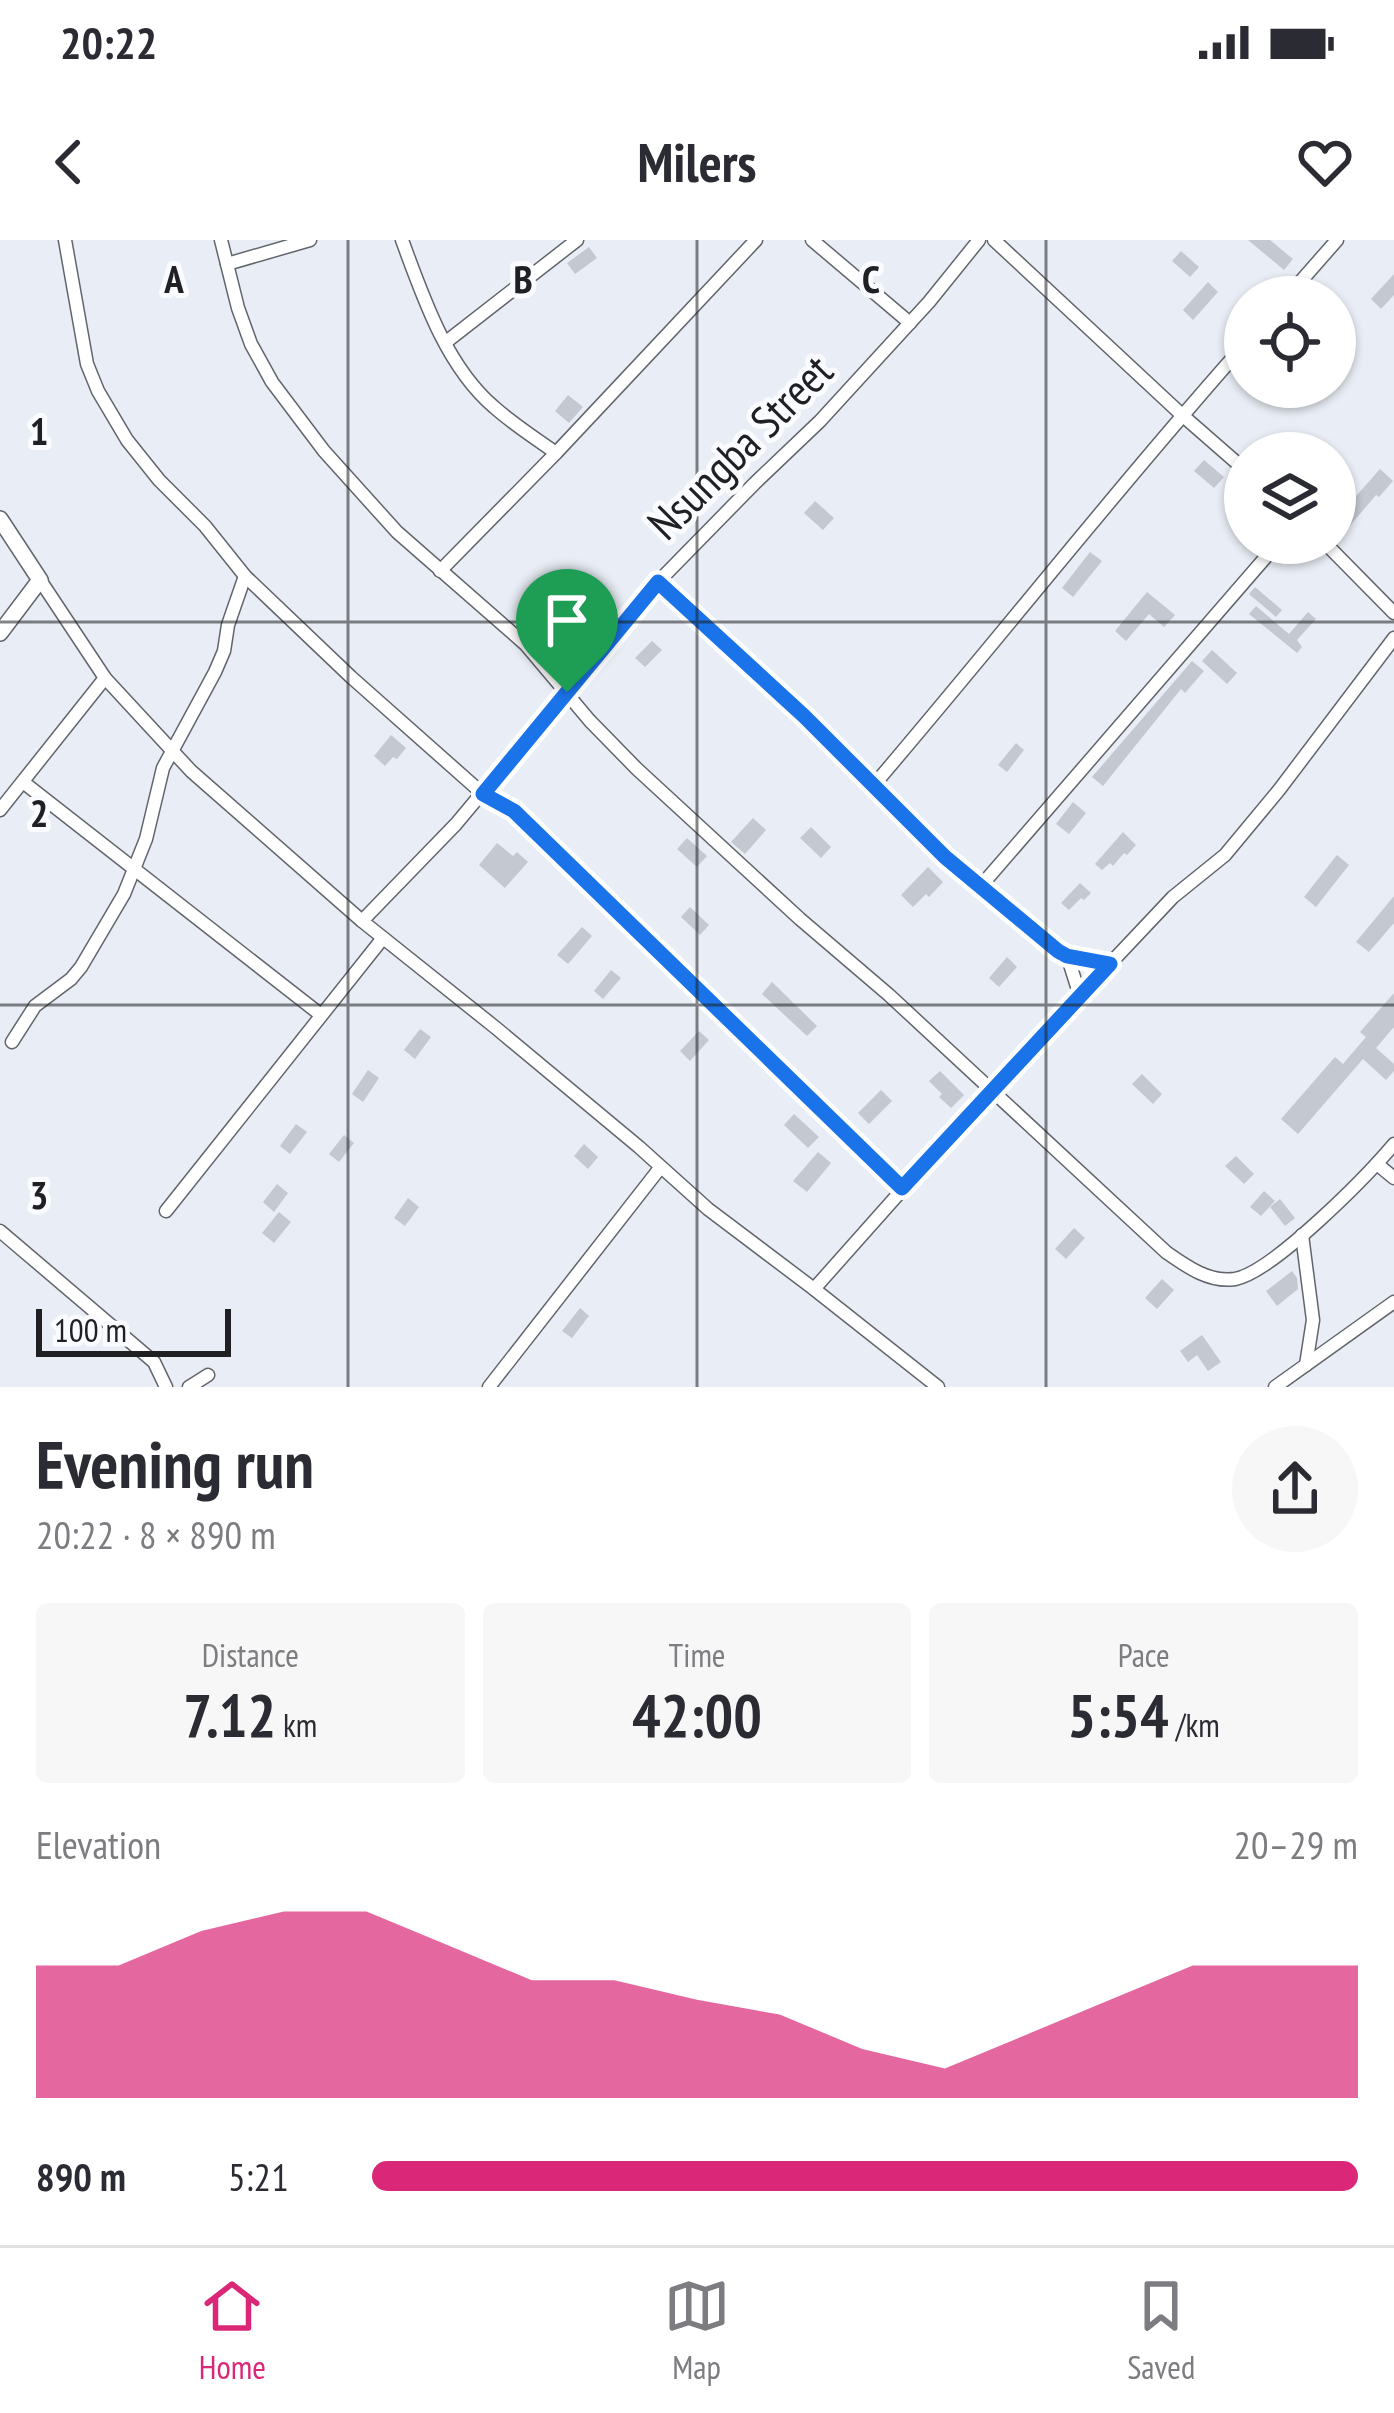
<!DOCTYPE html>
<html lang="en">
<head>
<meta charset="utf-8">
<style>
	:root { --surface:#fff; --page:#f7f7f7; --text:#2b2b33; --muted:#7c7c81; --line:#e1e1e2; --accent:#db2777 }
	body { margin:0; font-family:"PT Sans Narrow",sans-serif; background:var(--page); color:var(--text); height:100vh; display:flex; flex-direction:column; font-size:45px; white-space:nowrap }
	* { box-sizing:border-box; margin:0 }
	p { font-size:39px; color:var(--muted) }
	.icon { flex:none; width:66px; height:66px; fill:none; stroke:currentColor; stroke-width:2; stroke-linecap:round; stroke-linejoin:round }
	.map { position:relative; height:1147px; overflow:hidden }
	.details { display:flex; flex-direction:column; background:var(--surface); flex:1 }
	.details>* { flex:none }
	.buttons { position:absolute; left:1224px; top:36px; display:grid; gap:24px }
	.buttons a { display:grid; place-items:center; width:132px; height:132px; border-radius:50%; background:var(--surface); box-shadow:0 3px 9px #0004; font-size:60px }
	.scale { position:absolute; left:36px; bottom:30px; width:195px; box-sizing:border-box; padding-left:12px; border:6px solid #1e2022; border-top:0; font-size:33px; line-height:42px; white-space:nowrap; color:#1e2022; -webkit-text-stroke:9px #f9fbfe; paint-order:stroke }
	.pin { position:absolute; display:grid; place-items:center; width:102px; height:102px; color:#fff; margin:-123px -51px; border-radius:50% 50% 50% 0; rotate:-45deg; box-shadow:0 0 12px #0007 }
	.pin .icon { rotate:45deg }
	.round { display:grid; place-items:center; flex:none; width:126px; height:126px; border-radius:63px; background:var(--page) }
	.summary { display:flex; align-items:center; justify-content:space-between; height:204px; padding:0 36px }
	h1 { font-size:66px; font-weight:700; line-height:90px }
	.stats { display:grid; grid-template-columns:repeat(3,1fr); gap:18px; height:204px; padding:12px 36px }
	.stats div { display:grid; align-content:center; border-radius:12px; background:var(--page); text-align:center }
	.stats b { font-size:60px; font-weight:700 }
	.stats small { font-size:33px; font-weight:400 }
	.stats p { font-size:33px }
	.chart { height:336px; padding:24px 36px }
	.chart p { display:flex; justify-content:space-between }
	.chart svg { width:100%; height:216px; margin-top:12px; fill:var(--accent); opacity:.7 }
	ul { padding:0 36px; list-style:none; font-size:39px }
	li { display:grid; grid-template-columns:192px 144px 1fr; align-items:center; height:90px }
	li i { height:30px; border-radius:15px; background:var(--accent) }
	.status { display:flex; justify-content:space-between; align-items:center; height:84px; padding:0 60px; background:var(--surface); direction:ltr }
	.status svg { height:33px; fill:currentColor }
	header { display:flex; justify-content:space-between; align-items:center; height:156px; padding:0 36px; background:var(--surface); font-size:54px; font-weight:700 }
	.tab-bar { display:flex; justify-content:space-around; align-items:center; height:168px; border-top:3px solid var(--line); background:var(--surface); font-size:33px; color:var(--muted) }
	.tab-bar a { display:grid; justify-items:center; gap:6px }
	.tab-bar .current { color:var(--accent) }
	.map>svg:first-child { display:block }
</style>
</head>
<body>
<div class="status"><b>20:22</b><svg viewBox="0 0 49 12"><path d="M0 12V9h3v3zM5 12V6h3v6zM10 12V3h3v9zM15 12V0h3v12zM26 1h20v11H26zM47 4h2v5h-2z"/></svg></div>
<header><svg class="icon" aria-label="back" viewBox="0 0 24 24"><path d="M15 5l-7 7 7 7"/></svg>Milers<svg class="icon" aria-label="heart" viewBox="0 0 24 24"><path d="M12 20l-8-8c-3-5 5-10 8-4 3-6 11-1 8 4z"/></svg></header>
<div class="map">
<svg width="1394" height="1147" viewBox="0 0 1394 1147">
	<rect width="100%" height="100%" fill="#e9eef6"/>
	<!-- building -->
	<g fill="#c4c8d0">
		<polygon points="1248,0 1270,0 1293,19 1284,30"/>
		<polygon points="589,7 597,18 575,34 567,23"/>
		<polygon points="1181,11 1199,27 1190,37 1172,21"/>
		<polygon points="1394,34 1394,55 1381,69 1371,59"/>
		<polygon points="1208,42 1218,52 1193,80 1183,70"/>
		<polygon points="568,155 583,167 569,183 555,171"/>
		<polygon points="1204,220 1224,237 1214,248 1194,231"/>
		<polygon points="1380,229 1393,241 1379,257 1376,255 1342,295 1335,290 1335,280"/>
		<polygon points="815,261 834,278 823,290 804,273"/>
		<polygon points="1090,312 1102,321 1073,357 1062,348"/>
		<polygon points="1255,347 1282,370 1276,377 1249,354"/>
		<polygon points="1147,352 1175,375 1164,387 1149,374 1126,401 1115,391"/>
		<polygon points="1256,366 1289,394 1308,372 1316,379 1297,400 1302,407 1297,413 1249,374"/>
		<polygon points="652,401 662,410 645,427 635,418"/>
		<polygon points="1212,410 1237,433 1227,444 1202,421"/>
		<polygon points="1192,421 1204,431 1185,453 1181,449 1103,546 1092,537"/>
		<polygon points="391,495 406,508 397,519 393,517 385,526 374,516"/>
		<polygon points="1016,503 1024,510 1007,532 998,525"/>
		<polygon points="1073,562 1086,573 1069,594 1056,584"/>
		<polygon points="753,578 766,590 745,614 731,602"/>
		<polygon points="811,587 831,607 821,618 800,598"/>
		<polygon points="1123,592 1136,605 1127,615 1124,613 1113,626 1110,623 1102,630 1095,624"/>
		<polygon points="687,598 707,616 697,627 677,609"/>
		<polygon points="497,603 513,616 517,612 528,622 505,648 479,625"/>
		<polygon points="1337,615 1349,625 1316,667 1304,657"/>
		<polygon points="928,627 943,642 929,657 926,654 913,667 901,655"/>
		<polygon points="1080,643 1091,653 1084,660 1081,658 1069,670 1061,663"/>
		<polygon points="1394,656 1394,683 1369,712 1356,702"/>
		<polygon points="690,667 709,685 700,695 681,677"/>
		<polygon points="582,687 592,696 568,724 557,715"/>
		<polygon points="1007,717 1017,727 999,747 989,738"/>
		<polygon points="611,730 621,738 603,759 594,751"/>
		<polygon points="772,742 817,786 807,796 762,754"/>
		<polygon points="1394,753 1394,787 1376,808 1394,824 1394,831 1386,840 1363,819 1298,894 1281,879 1335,817 1343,824 1366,797 1360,792"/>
		<polygon points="420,789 431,797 415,819 404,810"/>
		<polygon points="699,791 709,800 690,821 680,811"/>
		<polygon points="368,830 379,838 363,862 352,854"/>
		<polygon points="940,831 964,855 951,868 939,857 942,854 929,841"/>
		<polygon points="1142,834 1162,854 1153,864 1132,844"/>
		<polygon points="881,850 892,861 869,884 858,873"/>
		<polygon points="794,874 819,897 808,908 784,885"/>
		<polygon points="296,884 307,892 290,914 280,906"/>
		<polygon points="344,895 354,903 339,922 329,914"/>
		<polygon points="584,904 598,917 588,929 574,916"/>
		<polygon points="818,912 831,923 807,952 793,941"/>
		<polygon points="1236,916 1254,934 1244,944 1225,926"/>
		<polygon points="277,944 288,953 274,972 263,962"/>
		<polygon points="1264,951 1275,961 1261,976 1250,967"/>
		<polygon points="408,958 419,967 405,986 394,978"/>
		<polygon points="1280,959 1295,978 1285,986 1270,967"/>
		<polygon points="279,972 291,982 274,1003 262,993"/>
		<polygon points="1074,988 1085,998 1066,1019 1055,1009"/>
		<polygon points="1292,1031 1297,1038 1298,1049 1277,1066 1266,1051"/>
		<polygon points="1162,1039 1174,1050 1157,1069 1145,1058"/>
		<polygon points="580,1068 589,1076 572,1098 562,1091"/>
		<polygon points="1202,1095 1221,1122 1208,1131 1197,1115 1188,1122 1180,1111"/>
	</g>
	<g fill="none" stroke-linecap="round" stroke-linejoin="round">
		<!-- minor casing -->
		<g stroke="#61656c" stroke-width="15">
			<g id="minor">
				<polyline points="65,0 87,124 98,151 127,200 159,240 205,286 245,336 351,437 483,554 514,571 902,948"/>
				<path d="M221 0 238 68 251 104 272 142 324 211 397 292 525 404 590 481 637 529 800 679 889 755 1166 1012C1186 1026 1209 1043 1235 1039 1273 1032 1367 936 1394 904"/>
				<path d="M402 0C423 57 446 126 494 167 513 184 535 198 556 213"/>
				<polyline points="812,0 910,83"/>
				<polyline points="994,0 1182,175 1245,230"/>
				<polyline points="227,24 310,0"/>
				<polyline points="1287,57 1337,0"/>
				<polyline points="446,102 577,0"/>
				<polyline points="1325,303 1394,373"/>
				<polyline points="440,331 556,213 756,0"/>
				<polyline points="40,340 105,438 191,531 362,681 496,788 639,907 708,969 814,1049 938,1147"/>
				<polyline points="658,342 804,476 945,617 1058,711 1067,715 1110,725"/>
				<polyline points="23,542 321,775"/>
				<path d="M873 546C998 400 1117 248 1245 104"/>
				<polyline points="0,570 105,438"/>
				<polyline points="980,647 1278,303"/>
				<polyline points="362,681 456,584 658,342 755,243 820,181 929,62 979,0"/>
				<polyline points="1067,715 1080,756"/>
				<polyline points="12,802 35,766 71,739 81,727 124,654 146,599 163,528 215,432 224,411 228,385 245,336"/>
				<polyline points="1377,924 1394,938"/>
				<polyline points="166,971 383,698"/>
				<polyline points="0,991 154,1122 166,1147"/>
				<polyline points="1302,995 1313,1080 1306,1125"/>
				<polyline points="814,1049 990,851 1173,657 1225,615 1279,550 1394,398"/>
				<polyline points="189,1147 208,1135"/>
				<polyline points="489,1147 660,928"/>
				<polyline points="1275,1147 1394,1062"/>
			</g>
		</g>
		<!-- tertiary casing -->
		<g stroke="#61656c" stroke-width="18">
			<polyline id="tertiary" points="0,279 40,340 0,393"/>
		</g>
		<!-- minor -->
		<use href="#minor" stroke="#fff" stroke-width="12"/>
		<!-- tertiary -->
		<use href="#tertiary" stroke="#fff" stroke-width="15"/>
	</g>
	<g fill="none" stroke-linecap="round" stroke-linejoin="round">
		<!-- route casing -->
		<g stroke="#fff" stroke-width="24">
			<polygon id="route" points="658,342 804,476 945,617 1058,711 1067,716 1110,724 902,948 514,571 483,554"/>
		</g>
		<!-- route -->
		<use href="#route" stroke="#1a73e8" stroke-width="15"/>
	</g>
	<!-- grid -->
	<path fill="none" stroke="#1e2022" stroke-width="3" stroke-opacity="0.55" d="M348 0V1147M697 0V1147M1046 0V1147M0 382H1394M0 765H1394"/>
	<g text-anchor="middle" stroke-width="10" stroke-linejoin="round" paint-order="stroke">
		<!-- street labels -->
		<g font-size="45" fill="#1e2022" stroke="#f9fbfe">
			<text transform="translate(740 207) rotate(-45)" y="16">Nsungba Street</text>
		</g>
	</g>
	<g font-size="39" text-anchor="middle" font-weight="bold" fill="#1e2022" stroke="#f9fbfe" stroke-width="10" stroke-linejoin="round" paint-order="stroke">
		<text x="174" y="53">A</text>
		<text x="523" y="53">B</text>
		<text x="871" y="53">C</text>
		<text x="39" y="205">1</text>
		<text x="39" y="587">2</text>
		<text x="39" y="969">3</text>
	</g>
</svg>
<div class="buttons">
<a><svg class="icon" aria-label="locate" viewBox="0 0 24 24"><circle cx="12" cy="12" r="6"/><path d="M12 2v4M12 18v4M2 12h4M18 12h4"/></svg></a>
<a><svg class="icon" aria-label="layers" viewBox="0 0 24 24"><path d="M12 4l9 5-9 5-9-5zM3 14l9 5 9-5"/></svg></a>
</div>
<div class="scale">100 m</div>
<div class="pin" style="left:567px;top:452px;background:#1e9e55"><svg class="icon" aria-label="arrive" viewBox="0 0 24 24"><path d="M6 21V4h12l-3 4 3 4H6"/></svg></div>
</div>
<section class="details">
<div class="summary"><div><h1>Evening run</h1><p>20:22 · 8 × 890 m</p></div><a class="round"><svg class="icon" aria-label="share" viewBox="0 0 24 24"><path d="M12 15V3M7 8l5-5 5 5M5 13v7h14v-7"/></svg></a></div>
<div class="stats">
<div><p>Distance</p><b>7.12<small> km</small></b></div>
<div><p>Time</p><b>42:00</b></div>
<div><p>Pace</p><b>5:54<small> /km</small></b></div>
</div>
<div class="chart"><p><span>Elevation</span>20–29 m</p>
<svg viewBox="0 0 160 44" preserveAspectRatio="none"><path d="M0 44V17L10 17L20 10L30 6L40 6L50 13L60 20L70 20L80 24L90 27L100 34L110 38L120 31L130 24L140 17L150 17L160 17V44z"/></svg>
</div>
<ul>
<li><b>890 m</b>5:21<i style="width:100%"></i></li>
</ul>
</section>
<nav class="tab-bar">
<a class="current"><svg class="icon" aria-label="home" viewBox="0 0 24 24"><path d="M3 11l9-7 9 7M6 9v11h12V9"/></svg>Home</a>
<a><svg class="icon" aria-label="map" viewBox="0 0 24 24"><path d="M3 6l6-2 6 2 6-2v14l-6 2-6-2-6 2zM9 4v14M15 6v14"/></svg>Map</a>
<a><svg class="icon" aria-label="saved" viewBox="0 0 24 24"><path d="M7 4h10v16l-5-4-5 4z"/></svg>Saved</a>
</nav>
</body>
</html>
